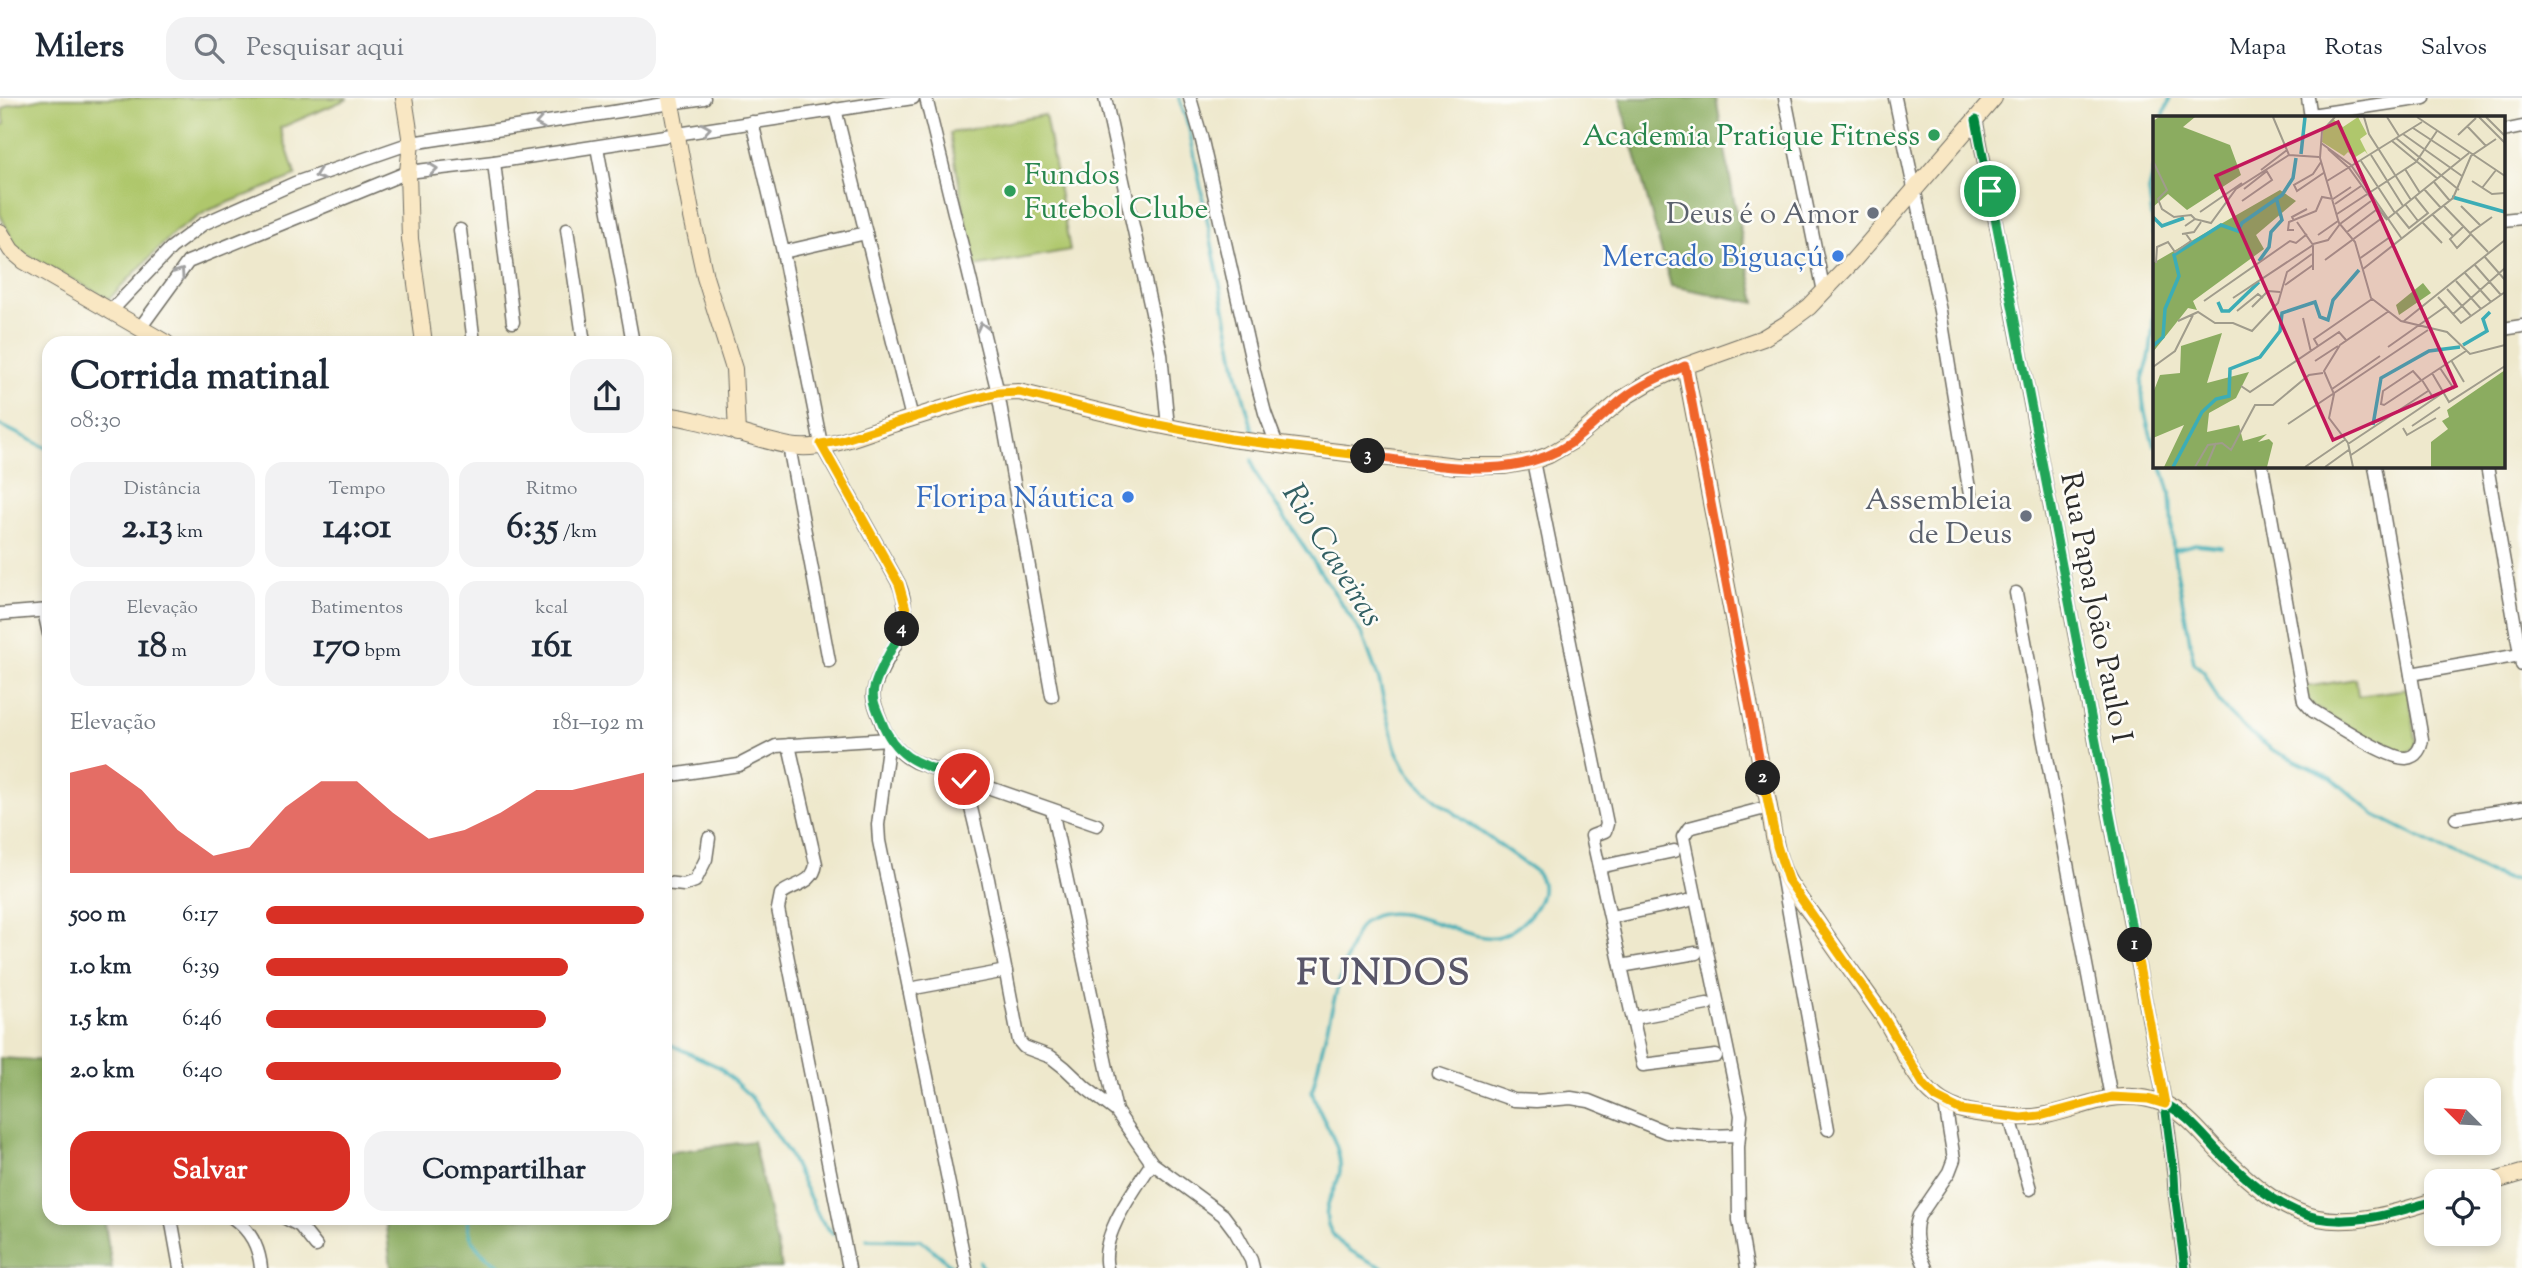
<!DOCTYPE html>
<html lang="pt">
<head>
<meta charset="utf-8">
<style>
	:root { --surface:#fff; --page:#f2f2f3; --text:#1f2937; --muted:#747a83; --line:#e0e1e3; --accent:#d93025 }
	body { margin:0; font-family:"Sorts Mill Goudy",serif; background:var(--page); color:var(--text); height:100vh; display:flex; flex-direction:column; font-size:26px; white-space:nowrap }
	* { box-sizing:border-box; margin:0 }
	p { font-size:23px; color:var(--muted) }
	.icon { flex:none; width:38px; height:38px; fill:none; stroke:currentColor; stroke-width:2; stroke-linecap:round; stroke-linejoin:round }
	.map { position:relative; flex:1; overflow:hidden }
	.panel { position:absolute; left:42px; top:238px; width:630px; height:889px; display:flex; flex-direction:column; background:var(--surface); border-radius:21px; box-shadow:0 4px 10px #0003 }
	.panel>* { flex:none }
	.needle { width:46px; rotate:294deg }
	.fabs { position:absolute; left:2424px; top:980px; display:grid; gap:14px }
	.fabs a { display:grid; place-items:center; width:77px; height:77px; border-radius:14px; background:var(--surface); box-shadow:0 4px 10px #0003; font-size:35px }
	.pin { position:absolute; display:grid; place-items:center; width:60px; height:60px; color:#fff; margin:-30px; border:4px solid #fff; border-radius:50%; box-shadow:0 2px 7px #0007 }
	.km { position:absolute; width:35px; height:35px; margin:-18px; border-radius:50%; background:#222; color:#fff; font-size:19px; line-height:35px; text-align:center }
	.round { display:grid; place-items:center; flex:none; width:74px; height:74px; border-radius:21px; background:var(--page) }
	.overview { display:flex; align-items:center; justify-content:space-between; height:119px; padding:0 28px }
	h1 { font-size:38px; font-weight:800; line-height:52px }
	.figures { display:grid; grid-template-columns:repeat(3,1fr); gap:10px; height:119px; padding:7px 28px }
	.figures div { display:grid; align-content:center; border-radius:18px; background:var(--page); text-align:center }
	.figures b { font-size:35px; font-weight:800 }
	.figures small { font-size:19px; font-weight:400 }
	.figures p { font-size:19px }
	.chart { height:196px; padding:14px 28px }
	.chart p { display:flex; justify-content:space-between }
	.chart svg { width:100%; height:126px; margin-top:7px; fill:var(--accent); opacity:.7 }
	.cta { display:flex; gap:14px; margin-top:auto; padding:14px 28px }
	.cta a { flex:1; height:80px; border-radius:21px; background:var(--accent); color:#fff; font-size:28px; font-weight:800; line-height:80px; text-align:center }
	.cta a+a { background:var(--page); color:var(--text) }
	ul { padding:0 28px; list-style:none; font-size:23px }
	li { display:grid; grid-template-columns:112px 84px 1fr; align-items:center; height:52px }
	li i { height:18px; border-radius:9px; background:var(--accent) }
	header { display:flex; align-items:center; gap:42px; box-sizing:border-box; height:98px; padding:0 35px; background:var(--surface); border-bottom:2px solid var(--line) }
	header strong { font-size:33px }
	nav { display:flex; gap:38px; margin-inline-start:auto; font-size:24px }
	.search { width:490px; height:63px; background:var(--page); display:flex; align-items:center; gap:18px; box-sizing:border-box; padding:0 24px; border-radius:21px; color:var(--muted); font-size:26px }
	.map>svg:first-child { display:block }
</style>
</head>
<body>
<header>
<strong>Milers</strong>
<div class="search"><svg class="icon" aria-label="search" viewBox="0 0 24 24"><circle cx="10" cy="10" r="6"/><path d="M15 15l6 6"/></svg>Pesquisar aqui</div>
<nav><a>Mapa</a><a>Rotas</a><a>Salvos</a></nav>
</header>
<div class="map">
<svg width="2522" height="1170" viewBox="0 0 2522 1170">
	<rect width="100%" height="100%" fill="#fdfcf7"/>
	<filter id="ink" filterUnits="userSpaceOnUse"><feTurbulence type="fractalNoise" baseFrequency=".0143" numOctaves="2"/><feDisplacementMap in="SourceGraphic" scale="14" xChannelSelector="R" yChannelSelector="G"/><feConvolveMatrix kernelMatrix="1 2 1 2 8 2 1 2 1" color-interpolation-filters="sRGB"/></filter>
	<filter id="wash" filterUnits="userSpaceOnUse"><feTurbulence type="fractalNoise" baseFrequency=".00686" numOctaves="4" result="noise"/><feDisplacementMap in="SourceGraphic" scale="28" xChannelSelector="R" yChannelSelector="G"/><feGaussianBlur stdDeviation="1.57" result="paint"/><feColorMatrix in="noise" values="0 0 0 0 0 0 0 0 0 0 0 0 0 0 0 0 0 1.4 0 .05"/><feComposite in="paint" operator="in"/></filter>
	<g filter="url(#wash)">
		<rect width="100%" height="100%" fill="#eee8cc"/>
		<!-- green -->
		<g fill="#afc76c" stroke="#6d794c" stroke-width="2">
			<polygon points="43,0 347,0 347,1 280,30 296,78 207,113 175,134 109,201 17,152 0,116 0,28 5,26 2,12 10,7"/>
			<polygon points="1045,17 1070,152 974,169 950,35"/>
			<polygon points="2356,581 2358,598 2408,591 2417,647 2407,656 2389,652 2314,609 2309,602 2305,589"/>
		</g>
		<!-- forest -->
		<g fill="#8bac60" stroke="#5b6c46" stroke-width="2">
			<polygon points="1620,0 1716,0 1733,97 1756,205 1671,188"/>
			<polygon points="0,960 49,963 49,1120 104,1120 112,1170 0,1170"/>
			<polygon points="753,1043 782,1170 391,1170 385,1120 665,1120 665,1055"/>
		</g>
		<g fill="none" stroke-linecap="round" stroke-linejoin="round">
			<!-- stream -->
			<g stroke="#3cadb6" stroke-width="3.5">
				<polyline points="1179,0 1189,30 1238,278 1253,333"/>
				<polyline points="2163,19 2170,0"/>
				<polyline points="2154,72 2149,93 2154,135"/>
				<path d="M2154 211C2153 229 2152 244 2149 261 2147 270 2142 278 2142 287 2142 307 2148 329 2154 347"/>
				<polyline points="0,327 49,351"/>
				<path d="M1252 362 1255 375 1363 538 1379 582 1395 650 1406 671 1418 686 1442 706 1534 772C1542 780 1545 789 1540 801 1536 811 1529 819 1521 826 1515 831 1505 837 1497 839 1465 845 1395 795 1363 825 1345 842 1320 962 1312 993 1318 1018 1338 1039 1340 1065 1342 1079 1332 1093 1328 1106 1318 1141 1359 1159 1384 1170"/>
				<polyline points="2162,368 2170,394 2173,452 2194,565 2204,574 2219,604 2230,617 2246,632 2273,652 2333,681 2375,717 2489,775 2507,781 2522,781"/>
				<polyline points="2173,452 2195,446 2222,449"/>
				<polyline points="665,944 719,969 751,999 789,1056 820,1121 833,1136"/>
				<path d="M468 1120C467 1146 483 1157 503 1170"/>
				<polyline points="867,1141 921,1142 953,1169"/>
				<polyline points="980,1164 983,1170"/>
			</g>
		</g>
	</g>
	<g filter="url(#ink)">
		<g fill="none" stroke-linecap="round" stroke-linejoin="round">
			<!-- street casing -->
			<g stroke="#6f6d63" stroke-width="15">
				<g id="street">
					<polyline points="926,0 998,295 1052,598"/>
					<polyline points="1105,0 1161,256 1168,329"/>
					<polyline points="1190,0 1201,38 1254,273 1265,315 1277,347"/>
					<polyline points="1785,0 1824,194"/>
					<polyline points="1895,0 1940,213 1971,403"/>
					<polyline points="2308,0 2311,19"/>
					<polyline points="835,11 912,320"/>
					<polyline points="2311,17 2424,0"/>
					<polyline points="1976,22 2165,1006 2174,1077 2175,1096 2185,1170"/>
					<path d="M752 24 783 154 821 346 899 486C914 523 898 540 882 572 878 580 873 589 873 598 874 608 880 619 883 629 890 645 900 656 915 664L1097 727"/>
					<polyline points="2503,33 2522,29"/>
					<polyline points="597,49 633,245"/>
					<polyline points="494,64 513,224"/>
					<polyline points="2503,122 2522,120"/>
					<polyline points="567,131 584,245"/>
					<polyline points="460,132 474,245"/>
					<polyline points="783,154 866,135"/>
					<polyline points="110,214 171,150 203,126 295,85 411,45 704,0"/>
					<polyline points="140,230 188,164 408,74 494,64 913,0"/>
					<polyline points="2503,231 2522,228"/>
					<polyline points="789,348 829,563"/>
					<polyline points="1533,363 1607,726 1605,733 1592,738 1643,967 1716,958"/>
					<path d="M2262 368 2304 603 2313 613C2332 624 2388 661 2406 660 2417 659 2421 650 2422 641L2375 368"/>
					<polyline points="2487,368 2522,567"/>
					<polyline points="2016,495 2111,999"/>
					<polyline points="44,513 49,536"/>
					<polyline points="0,516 49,512"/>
					<polyline points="2411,576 2520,557"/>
					<path d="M789 647 816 766C813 787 794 785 781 796L778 811 849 1170"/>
					<polyline points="665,678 739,667 776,648 889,641 878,727 879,743 966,1170"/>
					<polyline points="964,681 988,781 1019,943 1024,949 1051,959 1065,970 1086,990 1116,1013 1152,1065 1223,1117 1235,1133 1251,1162 1253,1170"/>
					<polyline points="1052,712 1116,1013"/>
					<polyline points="2456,720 2522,710"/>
					<polyline points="1599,769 1674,753"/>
					<polyline points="1782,776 1828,1031"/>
					<polyline points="665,785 684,787 695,783 706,761 709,740"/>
					<polyline points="1611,819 1687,803"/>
					<polyline points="1621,868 1696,855"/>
					<polyline points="909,891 1006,873"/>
					<polyline points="1633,920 1707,906"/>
					<polyline points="1439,976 1514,1002 1536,1003 1571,1000 1589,1003 1666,1034 1709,1038 1738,1037"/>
					<polyline points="2010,1019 2030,1091"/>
					<polyline points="171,1120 180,1170"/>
					<path d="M233 1120C251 1133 259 1149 261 1170"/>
					<polyline points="285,1120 300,1128 316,1148"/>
					<path d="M1107 1170C1099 1138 1135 1091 1152 1065"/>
					<polyline points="1747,1170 1739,1122 1738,1049 1741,1017 1683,739 1689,730 1769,709"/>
					<path d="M1926 1170C1918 1153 1912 1136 1919 1118L1949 1074 1954 1061 1945 1006"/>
				</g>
			</g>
			<!-- secondary casing -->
			<g stroke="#6f6d63" stroke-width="18">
				<g id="secondary">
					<polyline points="404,0 411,45 408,74 410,141 424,245"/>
					<polyline points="670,0 692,119 705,179 734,271 737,335"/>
					<polyline points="0,134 11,152 24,163 166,245"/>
					<path d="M1685 268 1769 709C1773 732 1776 760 1787 781 1795 796 1807 810 1817 824 1838 855 1860 885 1881 915 1899 942 1911 979 1936 999 1957 1017 1991 1017 2017 1019 2068 1023 2107 984 2162 1005 2184 1013 2202 1036 2218 1053 2296 1132 2332 1136 2436 1102"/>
					<path d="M665 317C708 322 748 340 790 348 822 354 860 337 890 327 926 316 962 304 998 295L1019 294 1143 324 1230 341 1456 368H1505L1533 363 1549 357 1571 344 1625 299 1650 284 1685 268 1763 240 1786 226 1809 209 1852 164 1994 0"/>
					<polyline points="2488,1085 2522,1075"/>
				</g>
			</g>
			<!-- street -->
			<use href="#street" stroke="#fff" stroke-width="12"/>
			<!-- secondary -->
			<use href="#secondary" stroke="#f9e7c3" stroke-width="16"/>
			<!-- cycleway casing -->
			<g stroke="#fdfcf7" stroke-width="13">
				<g id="cycleway">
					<polyline points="1976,22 2165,1006 2174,1077 2175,1096 2185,1170"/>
					<path d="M1685 268 1769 709C1773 732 1776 760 1787 781 1795 796 1807 810 1817 824 1838 855 1860 885 1881 915 1899 942 1911 979 1936 999 1957 1017 1991 1017 2017 1019 2068 1023 2107 984 2162 1005 2184 1013 2202 1036 2218 1053 2296 1132 2332 1136 2436 1102"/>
				</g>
			</g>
			<!-- cycleway -->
			<use href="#cycleway" stroke="#00873e" stroke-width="9"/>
		</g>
		<!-- one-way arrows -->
		<defs><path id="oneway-chevron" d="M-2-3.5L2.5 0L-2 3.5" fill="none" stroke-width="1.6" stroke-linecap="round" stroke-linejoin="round" transform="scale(1.75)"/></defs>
		<g stroke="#a0a0a0">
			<use href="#oneway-chevron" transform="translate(540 25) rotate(171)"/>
			<use href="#oneway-chevron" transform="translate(706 31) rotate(-9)"/>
			<use href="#oneway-chevron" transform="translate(433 71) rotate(-6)"/>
			<use href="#oneway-chevron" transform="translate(319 77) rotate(161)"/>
			<use href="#oneway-chevron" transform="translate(180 175) rotate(-55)"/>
			<use href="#oneway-chevron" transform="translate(982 229) rotate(-104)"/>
		</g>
	</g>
	<g fill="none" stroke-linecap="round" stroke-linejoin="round" filter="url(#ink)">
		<!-- split-1 casing -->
		<g stroke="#fff" stroke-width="14">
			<polyline id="split-1" points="1990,93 2135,847"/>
		</g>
		<!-- split-2 casing -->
		<g stroke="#fff" stroke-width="14">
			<polyline id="split-2" points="1763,680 1777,748 1788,782 1883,918 1924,987 1937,1000 1961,1012 2021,1020 2040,1018 2111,999 2148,1001 2165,1006 2135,847"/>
		</g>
		<!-- split-3 casing -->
		<g stroke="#fff" stroke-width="14">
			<path id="split-3" d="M1368 358C1434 366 1511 386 1571 345 1590 331 1606 314 1624 300 1642 286 1664 277 1685 268L1763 680"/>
		</g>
		<!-- split-4 casing -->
		<g stroke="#fff" stroke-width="14">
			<polyline id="split-4" points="902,531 906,511 899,486 821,346 839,343 969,302 998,295 1019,294 1143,324 1230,341 1368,358"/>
		</g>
		<!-- split-5 casing -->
		<g stroke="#fff" stroke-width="14">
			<path id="split-5" d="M902 531C893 550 879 570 874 590 871 601 877 612 881 622 897 665 925 667 964 681"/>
		</g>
		<!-- split-1 -->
		<use href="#split-1" stroke="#22a559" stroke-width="9"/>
		<!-- split-2 -->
		<use href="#split-2" stroke="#f5b400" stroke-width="9"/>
		<!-- split-3 -->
		<use href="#split-3" stroke="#f0652b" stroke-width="9"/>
		<!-- split-4 -->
		<use href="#split-4" stroke="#f5b400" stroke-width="9"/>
		<!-- split-5 -->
		<use href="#split-5" stroke="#22a559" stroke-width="9"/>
	</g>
	<!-- markers -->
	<g fill="#2e9e5b" stroke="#fdfcf7" stroke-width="2.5">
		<circle cx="1934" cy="37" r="7"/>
		<circle cx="1010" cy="93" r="7"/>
	</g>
	<g fill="#6b7280" stroke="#fdfcf7" stroke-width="2.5">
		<circle cx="1873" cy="115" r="7"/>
		<circle cx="2026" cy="418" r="7"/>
	</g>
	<g fill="#3f7fe0" stroke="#fdfcf7" stroke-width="2.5">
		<circle cx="1838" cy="158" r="7"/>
		<circle cx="1128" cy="399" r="7"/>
	</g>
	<g text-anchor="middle" stroke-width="5" stroke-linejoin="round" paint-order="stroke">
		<!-- leisure labels -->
		<g font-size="30" fill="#27864d" stroke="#fdfcf7" text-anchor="end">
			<text x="1920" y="47">Academia Pratique Fitness</text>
			<text x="1024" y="86" text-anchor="start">Fundos<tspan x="1024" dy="34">Futebol Clube</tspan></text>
		</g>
		<!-- worship labels -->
		<g font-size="30" fill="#5b616d" stroke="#fdfcf7" text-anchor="end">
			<text x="1859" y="125">Deus é o Amor</text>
			<text x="2012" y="411">Assembleia<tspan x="2012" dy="34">de Deus</tspan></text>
		</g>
		<!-- shop labels -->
		<g font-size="30" fill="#366cbe" stroke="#fdfcf7" text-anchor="end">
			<text x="1824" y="168">Mercado Biguaçú</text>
			<text x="1114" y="409">Floripa Náutica</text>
		</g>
		<!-- street labels -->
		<g font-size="30" fill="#2b2b2b" stroke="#fdfcf7">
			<text transform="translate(2097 509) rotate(79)" y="10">Rua Papa João Paulo I</text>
		</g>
		<!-- water labels -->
		<g font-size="32" font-style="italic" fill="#325f63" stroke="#fdfcf7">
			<text transform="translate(1334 456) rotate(58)" y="11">Rio Caveiras</text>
		</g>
		<!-- district labels -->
		<g font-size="37" font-weight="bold" letter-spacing="2" fill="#595669" stroke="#fdfcf7">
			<text x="1384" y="886">FUNDOS</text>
		</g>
	</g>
	<!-- overview -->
	<g transform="translate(2153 18)">
		<rect width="352" height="352" fill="#eee8cc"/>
		<path d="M205 1 214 18 207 23 215 39 212 35 201 42 195 36 191 40 169 26 170 14 180 3 190 11Z" fill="#afc76c"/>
		<path d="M6 1H42L30 11 77 29 88 59 34 94 15 78 0 91V5ZM127 74 143 85 103 119 111 133 40 185 44 194 35 192 0 236V147ZM270 167 278 177 246 199 243 189ZM69 217 54 267 96 256 83 282 56 297 54 316 86 309 90 325 114 318 105 326 116 323 120 327 114 351H11L31 309 0 322V277L7 259 27 257 28 230ZM352 254V351H278V326L295 313 289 305 296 301 294 294Z" fill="#8bac60"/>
		<path fill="none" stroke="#3cadb6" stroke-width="3.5" d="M148 38 152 1M299 81 352 96M0 101 9 110 31 102M106 145 116 131 118 116 129 104 123 81M65 186 69 195H76L106 166M310 229 334 215 330 203 337 196M0 230 10 221 12 193 26 160 21 139 68 109 85 115 89 107 129 79 140 62 143 42M220 309 228 262 276 235 307 231M20 351 49 296 63 283 76 280 77 253 107 241 127 215 129 197 162 186 167 201 175 204 180 184 206 154"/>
		<path fill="none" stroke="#a09c8c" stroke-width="2" d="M120 1 136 39 166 41M182 1 169 15 167 42 186 107 202 126 218 182 248 205 294 216 317 238 352 229M211 1 216 18 258 84M234 1 246 20M264 1 352 60M326 1 352 27M333 1 352 20M314 10 333 30M260 12 307 43M250 18 309 60M305 19 323 2M243 22 306 74M239 25 285 63M168 27 198 49 249 123M175 33 196 52 233 103M218 39 250 90M0 45 14 74 5 83 9 93 21 101 38 99 42 103M208 45 242 97M168 46 160 58 141 69 144 75 172 56M252 53 267 77M108 54 134 34M174 65 269 6M319 65 339 78 352 77M281 66 297 85M329 72 343 54M91 73 114 55M271 73 288 92M89 85 119 64 113 54M182 88 208 70M252 88 265 105M291 90 335 136M308 90 327 109M47 96 89 67M243 96 256 112 275 97 262 81M184 98 263 46 284 15M279 98 300 120M233 104 316 37M141 105 139 101 154 93M269 106 289 127M32 110 42 103 58 107 83 73 136 39M311 110 297 123 304 132 318 118M141 114H135L136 106 163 95 169 81 180 83 198 71M194 116 223 94M317 117 339 101M29 118 41 116 48 106M165 119 185 105M331 140 352 164M206 143 237 121M172 144 229 102M3 147 4 131 15 126 22 136 38 125 33 118M321 148 348 179M210 153 300 82 318 40 343 23M160 154V128L175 124 187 108 218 85M312 157 338 186M303 165 328 193M132 169 160 149M294 173 318 200M285 181 308 207 352 176M80 182 160 129 144 106M51 185 137 125 143 127 154 118M99 191 115 175 127 176M84 195 105 178 110 182M300 198 352 152M150 202 158 236M25 205 45 196 62 207H80L99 215 125 187 134 156 159 138M251 205 352 124M165 230 161 223 219 183M235 231 293 190M298 244 311 266M162 245 185 230M0 251 22 235 40 199M287 252 301 273M279 257 296 286 352 250M268 264 260 255 230 275 228 288 231 289 313 235M269 264 281 283M88 270 97 276 186 216 193 224M179 273 227 240M135 308 275 214M259 310 287 291M250 312 254 319 283 302M195 328 275 275M198 339 291 276M42 351 55 329 69 327 78 334 102 289H120L156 259 170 257M53 351 63 327M152 351 193 323M172 351 197 333M200 351 195 327 176 302 181 278 171 255 187 229 236 195"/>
		<path fill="#c2185b" fill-opacity="0.15" stroke="#c2185b" stroke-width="3.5" d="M185 6 303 270 180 324 63 60Z"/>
		<rect width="352" height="352" fill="none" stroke="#2b2b2b" stroke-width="3.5"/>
	</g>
</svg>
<div class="fabs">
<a><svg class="needle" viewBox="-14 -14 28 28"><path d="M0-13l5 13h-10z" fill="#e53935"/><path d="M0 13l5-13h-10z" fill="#747a83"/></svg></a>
<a><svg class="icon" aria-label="locate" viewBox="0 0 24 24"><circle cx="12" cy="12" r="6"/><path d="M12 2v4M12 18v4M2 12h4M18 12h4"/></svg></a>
</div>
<div class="pin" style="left:1990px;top:93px;background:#1e9e55"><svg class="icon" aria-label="arrive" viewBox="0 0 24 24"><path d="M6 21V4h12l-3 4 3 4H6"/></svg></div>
<div class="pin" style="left:964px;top:681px;background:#d93025"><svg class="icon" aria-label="check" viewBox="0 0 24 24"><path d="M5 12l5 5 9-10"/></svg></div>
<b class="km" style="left:2135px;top:847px">1</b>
<b class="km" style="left:1763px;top:680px">2</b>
<b class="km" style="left:1368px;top:358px">3</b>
<b class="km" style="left:902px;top:531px">4</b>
<section class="panel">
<div class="overview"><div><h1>Corrida matinal</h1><p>08:30</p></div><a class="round"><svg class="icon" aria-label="share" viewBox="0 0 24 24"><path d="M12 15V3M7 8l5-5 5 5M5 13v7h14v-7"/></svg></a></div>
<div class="figures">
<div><p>Distância</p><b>2.13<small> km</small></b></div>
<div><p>Tempo</p><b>14:01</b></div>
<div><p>Ritmo</p><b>6:35<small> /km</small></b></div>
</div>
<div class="figures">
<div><p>Elevação</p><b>18<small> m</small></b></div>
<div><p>Batimentos</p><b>170<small> bpm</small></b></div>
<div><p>kcal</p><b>161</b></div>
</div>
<div class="chart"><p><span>Elevação</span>181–192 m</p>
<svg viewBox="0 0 160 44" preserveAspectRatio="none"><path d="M0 44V9L10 6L20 15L30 29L40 38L50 35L60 21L70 12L80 12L90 23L100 32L110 29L120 23L130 15L140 15L150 12L160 9V44z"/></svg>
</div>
<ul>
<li><b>500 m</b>6:17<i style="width:100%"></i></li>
<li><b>1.0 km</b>6:39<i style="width:80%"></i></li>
<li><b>1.5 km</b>6:46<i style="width:74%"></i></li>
<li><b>2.0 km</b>6:40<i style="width:78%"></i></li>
</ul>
<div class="cta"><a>Salvar</a><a>Compartilhar</a></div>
</section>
</div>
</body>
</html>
